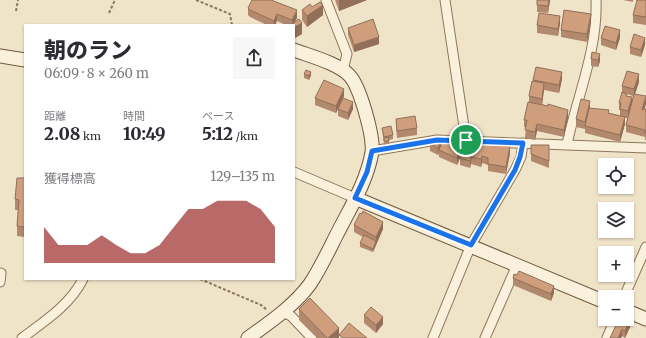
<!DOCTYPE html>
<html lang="ja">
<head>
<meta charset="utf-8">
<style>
	:root { --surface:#fff; --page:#f7f7f7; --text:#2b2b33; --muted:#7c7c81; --accent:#9e2a2b }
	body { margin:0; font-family:Merriweather,"Noto Sans JP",serif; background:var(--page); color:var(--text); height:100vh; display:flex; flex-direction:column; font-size:15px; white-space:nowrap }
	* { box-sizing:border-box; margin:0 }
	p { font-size:13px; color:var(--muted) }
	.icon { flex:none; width:22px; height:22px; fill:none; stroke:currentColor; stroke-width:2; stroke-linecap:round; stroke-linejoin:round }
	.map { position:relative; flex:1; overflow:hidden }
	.drawer { position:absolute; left:24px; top:24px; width:271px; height:256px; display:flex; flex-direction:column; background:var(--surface); border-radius:0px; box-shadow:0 1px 3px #0004 }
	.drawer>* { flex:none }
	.tools { position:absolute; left:598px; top:158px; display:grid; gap:8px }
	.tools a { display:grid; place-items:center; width:36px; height:36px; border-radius:0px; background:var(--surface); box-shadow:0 1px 3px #0004; font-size:20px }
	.pin { position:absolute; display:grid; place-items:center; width:34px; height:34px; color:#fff; margin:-17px; border:2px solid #fff; border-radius:50%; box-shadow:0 1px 4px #0007 }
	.round { display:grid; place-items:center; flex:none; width:42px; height:42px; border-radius:0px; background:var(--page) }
	.summary { display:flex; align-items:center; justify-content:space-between; height:68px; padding:0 20px }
	h1 { font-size:22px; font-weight:800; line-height:30px }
	.stats { display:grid; grid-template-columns:repeat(3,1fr); gap:6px; height:68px; padding:4px 20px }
	.stats div { display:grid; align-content:center }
	.stats b { font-size:17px; font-weight:800 }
	.stats small { font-size:11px; font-weight:400 }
	.stats p { font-size:11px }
	.chart { height:112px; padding:8px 20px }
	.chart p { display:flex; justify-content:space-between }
	.chart svg { width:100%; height:72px; margin-top:4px; fill:var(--accent); opacity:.7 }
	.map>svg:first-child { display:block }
</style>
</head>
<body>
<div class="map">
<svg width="646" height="338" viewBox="0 0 646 338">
	<rect width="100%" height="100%" fill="#f0e4c8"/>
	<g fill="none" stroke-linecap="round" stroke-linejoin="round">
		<!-- street casing -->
		<g stroke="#8d765c" stroke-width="11">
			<g id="street">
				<polyline points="326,0 347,54 343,70"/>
				<polyline points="445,0 466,140"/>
				<path d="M567 144C577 97 598 49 596 0"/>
				<polyline points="372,151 437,140 646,148"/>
				<polyline points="294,172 355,198"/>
				<polyline points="0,282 1,273"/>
				<polyline points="624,297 646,247"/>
				<polyline points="283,312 291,316 312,338"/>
				<path d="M22 338C45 321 70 305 83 279"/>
				<polyline points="433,338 471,245 515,170 521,157 523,143"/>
				<polyline points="485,338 517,265"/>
				<polyline points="607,338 615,319"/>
			</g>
		</g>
		<!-- secondary casing -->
		<g stroke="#6f573f" stroke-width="15">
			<g id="secondary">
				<polyline points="0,56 25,60"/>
				<polyline points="355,198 605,302"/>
				<polyline points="627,311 646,319"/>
				<path d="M248 338C270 322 294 306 310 284 320 269 328 252 336 236 349 210 367 182 372 152 374 137 360 86 349 75 337 63 310 56 294 50"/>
			</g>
		</g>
		<!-- path -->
		<g stroke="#8d765c" stroke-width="2" stroke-dasharray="3 2" stroke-linecap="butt">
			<polyline points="196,0 230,14 232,25"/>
			<polyline points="16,11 18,0"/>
			<polyline points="109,13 115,0"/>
			<polyline points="200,279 261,305 267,310"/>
		</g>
		<!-- street -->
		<use href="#street" stroke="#faf1dc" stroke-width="9"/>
		<!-- secondary -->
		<use href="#secondary" stroke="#faf1dc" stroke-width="13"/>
	</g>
	<!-- wall -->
	<g fill="#b2896c" fill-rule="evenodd">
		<polygon points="335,0 367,0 339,11"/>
		<polygon points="550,0 548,13 537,12 537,5"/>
		<polygon points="623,0 633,0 633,2"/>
		<polygon points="646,0 646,25 633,23 633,15"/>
		<polygon points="312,7 323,15 307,27 302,20 302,10"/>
		<polygon points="248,8 297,18 295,22 302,34 295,38 294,36 294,25 286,25 277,21 275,25 267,25 250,17 248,15"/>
		<polygon points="591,22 587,42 561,37 561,30"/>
		<polygon points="560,23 558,36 537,33 537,25"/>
		<polygon points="348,28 379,44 354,52 348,35"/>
		<polygon points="601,38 620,38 616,50 601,45"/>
		<polygon points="645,45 641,57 630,54 630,47"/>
		<polygon points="592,52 600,61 598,67 591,66 591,59"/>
		<polygon points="536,67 562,79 559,93 544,90 542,104 568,118 564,137 537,131 535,140 525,138 526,127 524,127 524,120 529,102 529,96 533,81"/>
		<polygon points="304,74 311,75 309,80 304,78"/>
		<path d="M639 82 635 94 646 104 644 109H646V140H645V137L626 132V125L628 118H625V124L620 142 585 133V128V129L576 127V119L590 108 620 116V110H619V103L622 92V86ZM627 94 633 96 632 101 627 96Z"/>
		<polygon points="344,96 336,113 315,105 315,98"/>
		<polygon points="338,109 353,109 348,120 338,116"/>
		<polygon points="396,119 417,128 417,135 397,138 396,126"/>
		<polygon points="382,128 393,135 393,139 389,140 389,144 384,145"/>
		<polygon points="473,141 500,145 510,153 506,174 488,171 488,165 482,163 481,167 471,164 470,168 460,165 460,158 457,165 439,157 439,154 438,155 430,151 430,143 462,151"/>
		<polygon points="531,145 549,145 549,168 531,161"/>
		<polygon points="25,178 25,237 17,236 17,226 18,210 15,210 15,199"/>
		<polygon points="354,225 383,229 373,252 360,247 360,243 363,237 354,232"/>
		<polygon points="513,278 554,293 551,301 513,285"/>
		<polygon points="299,309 339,338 317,338 299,320"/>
		<polygon points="364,315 383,324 376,333 364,323"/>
		<polygon points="619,319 630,327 625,338 622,336 621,338 610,338"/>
	</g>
	<!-- shaded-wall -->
	<g fill="#916f58">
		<polygon points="339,0 367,0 339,11"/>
		<polygon points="549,0 550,0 548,13 548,6"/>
		<polygon points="323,5 323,15 307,27 307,16"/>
		<polygon points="297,10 297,18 293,25 293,23 292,25 292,20"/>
		<polygon points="277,14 277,21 275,25 274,25 274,21"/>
		<polygon points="591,14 591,22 587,42 587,34"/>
		<polygon points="560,16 560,23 558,36 558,29"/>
		<polygon points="302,23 302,34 295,38 295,27"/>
		<polygon points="620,30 620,38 616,50 616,43"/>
		<polygon points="379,37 379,44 354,52 354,45"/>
		<polygon points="645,38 645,45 641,57 641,50"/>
		<polygon points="600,54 600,61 598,67 598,60"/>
		<polygon points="311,72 311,75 309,80 309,76"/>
		<polygon points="562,72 562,79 559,93 559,85"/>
		<polygon points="639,74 639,82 634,97 634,89"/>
		<polygon points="544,83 544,90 542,106 542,99"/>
		<polygon points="344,89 344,96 336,113 336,106"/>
		<polygon points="646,96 646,104 642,118 642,110"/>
		<polygon points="632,97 632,105 628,119 628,111"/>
		<polygon points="590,101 590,109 585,126 585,129 585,122"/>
		<polygon points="353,102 353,109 348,120 348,113"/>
		<polygon points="568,110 568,118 564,137 564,130"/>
		<polygon points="625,117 625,124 620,142 620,135"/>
		<polygon points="537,124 537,131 535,140 535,132"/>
		<polygon points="441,139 441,146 439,150 438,155 438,148"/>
		<polygon points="462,146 462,153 457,165 457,158"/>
		<polygon points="510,146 510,153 506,174 506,167"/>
		<polygon points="482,156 482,163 481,167 481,159"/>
		<polygon points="471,157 471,164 470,168 470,161"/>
		<polygon points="383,222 383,229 373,252 373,249 376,241 376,237"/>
		<polygon points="554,286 554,293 551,301 551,294"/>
		<polygon points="383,317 383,324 376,333 376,325"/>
		<polygon points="630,320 630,327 625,338 625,331"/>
		<polygon points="339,328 339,338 328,338"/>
		<polygon points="622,329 622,336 621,338 618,338"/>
	</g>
	<!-- building -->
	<g fill="#cf9f7d" stroke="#916f58">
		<polygon points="252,0 271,0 297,10 292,20 277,14 274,21 250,10 248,8"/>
		<polygon points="537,0 549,0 548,6 537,5"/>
		<polygon points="637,0 646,0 646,17 633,15"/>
		<polygon points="320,2 323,5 307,16 302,10 310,4 312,7"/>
		<polygon points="564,10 591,14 587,34 561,30"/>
		<polygon points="539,13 560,16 558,29 537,25"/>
		<polygon points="299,19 302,23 295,27 293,23"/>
		<polygon points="373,19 379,37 354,45 348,28"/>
		<polygon points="605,26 620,30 616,43 601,38"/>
		<polygon points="634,34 645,38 641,50 630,47"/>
		<polygon points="592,52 600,54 598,60 591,59"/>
		<polygon points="536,67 562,72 559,85 533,80"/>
		<polygon points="306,70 311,72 309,76 304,74"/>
		<polygon points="627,71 639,74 634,89 622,86"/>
		<polygon points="324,80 344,89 336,106 315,98"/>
		<polygon points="532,81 544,83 542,99 529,96"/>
		<polygon points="622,92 627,94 626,96 632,97 628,111 620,109 621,103 619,103"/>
		<polygon points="634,94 646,96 642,110 644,109 646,109 646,133 645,133 645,130 626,125"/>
		<polygon points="343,98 353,102 348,113 338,109"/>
		<polygon points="581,99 590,101 585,122 576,119"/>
		<polygon points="528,102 548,106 548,104 568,110 564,130 537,124 535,132 525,130 527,120 524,120"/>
		<polygon points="589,108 609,110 608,113 625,117 620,135 585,126"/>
		<polygon points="415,116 417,128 397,131 396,119"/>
		<polygon points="391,126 393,135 384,137 382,128"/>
		<polygon points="388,137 389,141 384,141 384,138"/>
		<polygon points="436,138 441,139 438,148 430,143 431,139 435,140"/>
		<polygon points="444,138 462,146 457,158 439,150"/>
		<polygon points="465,139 473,141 474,139 491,140 500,143 499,145 510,146 506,167 488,164 488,158 482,156 481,159 471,157 470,161 460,158"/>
		<polygon points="531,145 549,145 549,161 531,154"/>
		<polygon points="17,178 25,178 25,227 17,226 19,200 15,199"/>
		<polygon points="363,211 383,222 376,237 354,225 360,213 362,214"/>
		<polygon points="364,235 376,241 373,249 360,243"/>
		<polygon points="519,271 554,286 551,294 513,278 514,274 517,275"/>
		<polygon points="310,298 339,328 328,338 327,338 299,309"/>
		<polygon points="371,307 383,317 376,325 364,315"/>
		<polygon points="619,319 627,319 630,320 625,331 622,329 618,338 610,338"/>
		<polygon points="349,323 367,338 343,338 339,335"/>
	</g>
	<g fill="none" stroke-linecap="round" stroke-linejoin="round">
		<!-- route casing -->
		<g stroke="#fff" stroke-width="8">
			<polygon id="route" points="437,140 523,143 520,157 515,170 471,245 355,198 367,172 372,151"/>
		</g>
		<!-- route -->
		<use href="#route" stroke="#1a73e8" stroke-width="5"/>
	</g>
</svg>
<div class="tools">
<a><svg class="icon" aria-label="locate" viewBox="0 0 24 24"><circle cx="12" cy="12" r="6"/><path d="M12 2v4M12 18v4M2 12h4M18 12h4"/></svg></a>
<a><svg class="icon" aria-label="layers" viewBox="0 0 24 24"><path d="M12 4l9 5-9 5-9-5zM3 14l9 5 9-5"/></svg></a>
<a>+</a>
<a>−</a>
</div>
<div class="pin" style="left:466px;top:140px;background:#1e9e55"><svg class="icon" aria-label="arrive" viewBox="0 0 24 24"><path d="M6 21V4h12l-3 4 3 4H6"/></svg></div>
<section class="drawer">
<div class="summary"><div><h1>朝のラン</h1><p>06:09 · 8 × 260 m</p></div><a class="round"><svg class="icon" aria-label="share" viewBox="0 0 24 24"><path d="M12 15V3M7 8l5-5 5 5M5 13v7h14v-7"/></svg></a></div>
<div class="stats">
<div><p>距離</p><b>2.08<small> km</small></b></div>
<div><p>時間</p><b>10:49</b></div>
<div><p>ペース</p><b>5:12<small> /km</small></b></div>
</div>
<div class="chart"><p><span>獲得標高</span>129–135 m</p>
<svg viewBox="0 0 160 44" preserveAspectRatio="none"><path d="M0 44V22L10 33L20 33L30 33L40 27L50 33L60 38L70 38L80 33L90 22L100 11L110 11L120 6L130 6L140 6L150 11L160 22V44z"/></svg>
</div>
</section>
</div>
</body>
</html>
